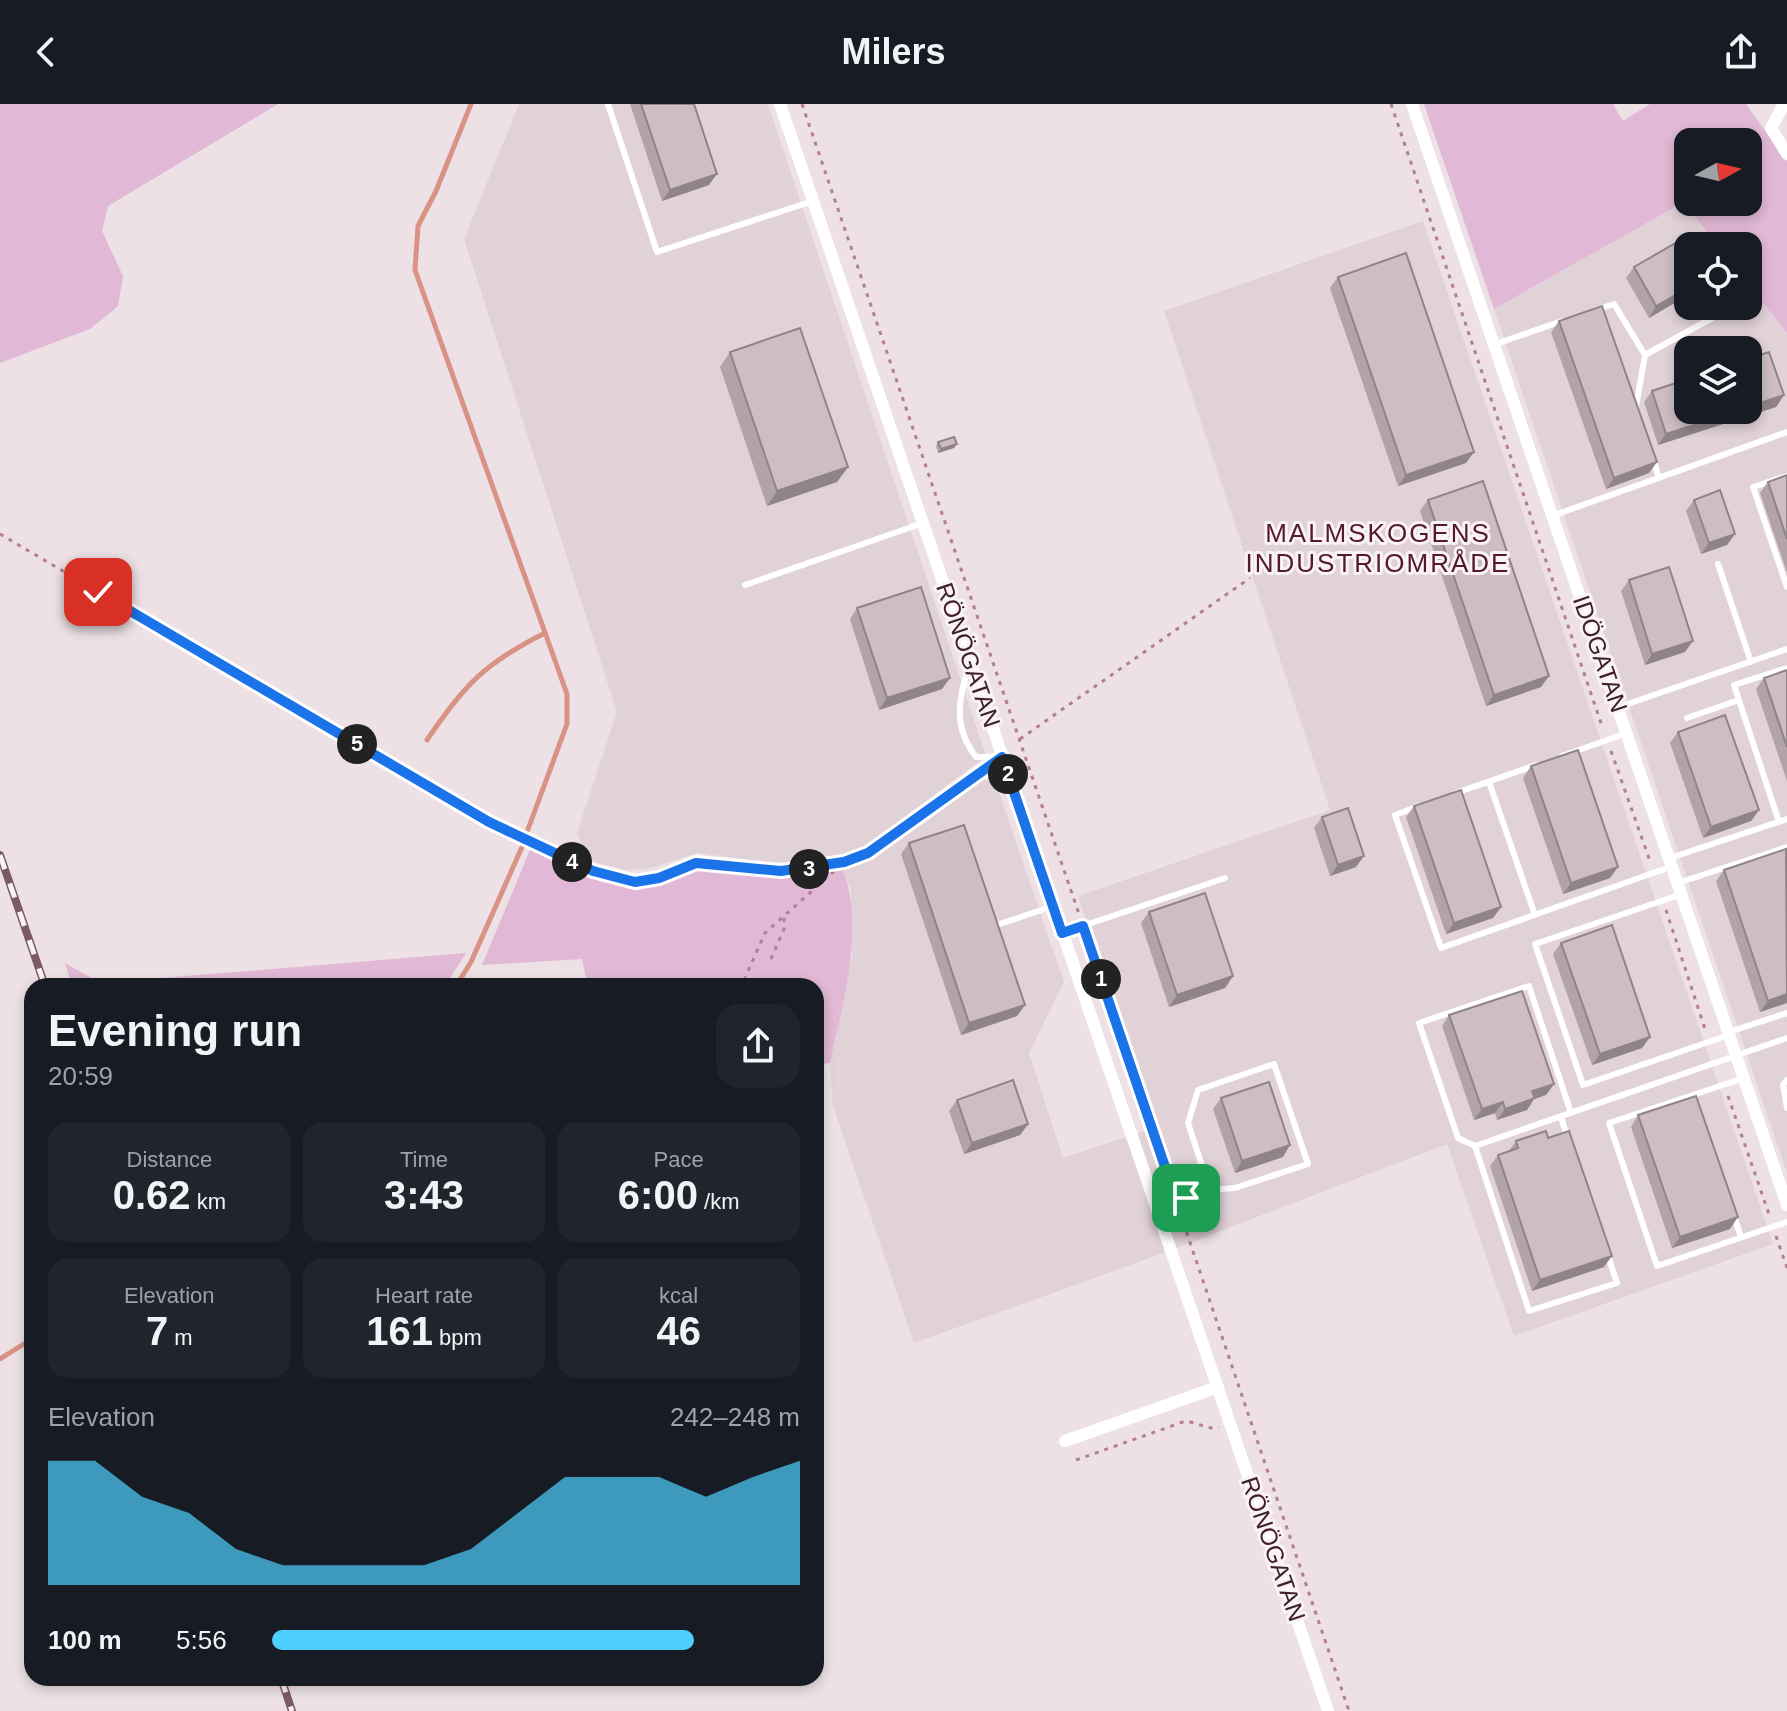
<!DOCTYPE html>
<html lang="en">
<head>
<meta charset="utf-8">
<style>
	:root { --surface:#171b24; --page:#20242c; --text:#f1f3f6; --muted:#9ea1a6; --accent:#4ed0ff }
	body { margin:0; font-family:Helvetica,sans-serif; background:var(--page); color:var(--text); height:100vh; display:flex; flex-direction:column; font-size:30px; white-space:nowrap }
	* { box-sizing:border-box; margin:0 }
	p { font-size:26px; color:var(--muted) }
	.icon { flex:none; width:44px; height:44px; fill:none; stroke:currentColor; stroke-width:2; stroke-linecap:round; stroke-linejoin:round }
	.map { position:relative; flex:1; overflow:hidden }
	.details { position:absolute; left:24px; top:874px; width:800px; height:708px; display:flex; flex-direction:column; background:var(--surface); border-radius:24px; box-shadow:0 4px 12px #0003 }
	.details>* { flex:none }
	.needle { width:52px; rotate:82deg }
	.buttons { position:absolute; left:1674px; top:24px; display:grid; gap:16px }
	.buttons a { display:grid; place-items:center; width:88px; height:88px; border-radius:16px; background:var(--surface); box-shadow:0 4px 12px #0003; font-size:40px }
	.pin { position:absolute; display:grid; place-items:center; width:68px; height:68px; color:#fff; margin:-34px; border-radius:16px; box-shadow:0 4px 12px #0006 }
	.km { position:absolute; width:40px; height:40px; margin:-20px; border-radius:50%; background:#222; color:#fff; font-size:22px; line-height:40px; text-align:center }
	.round { display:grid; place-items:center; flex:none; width:84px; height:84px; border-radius:24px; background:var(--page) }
	.headline { display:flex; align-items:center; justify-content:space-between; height:136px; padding:0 24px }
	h1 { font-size:44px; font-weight:600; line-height:60px }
	.figures { display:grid; grid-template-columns:repeat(3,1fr); gap:12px; height:136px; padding:8px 24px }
	.figures div { display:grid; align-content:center; border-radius:20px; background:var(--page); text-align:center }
	.figures b { font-size:40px; font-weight:600 }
	.figures small { font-size:22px; font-weight:400 }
	.figures p { font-size:22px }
	.chart { height:224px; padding:16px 24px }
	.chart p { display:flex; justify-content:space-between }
	.chart svg { width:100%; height:144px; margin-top:8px; fill:var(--accent); opacity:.7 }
	ul { padding:0 24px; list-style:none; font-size:26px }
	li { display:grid; grid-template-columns:128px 96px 1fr; align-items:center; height:60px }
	li i { height:20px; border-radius:10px; background:var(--accent) }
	header { display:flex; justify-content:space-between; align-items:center; height:104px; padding:0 24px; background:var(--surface); font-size:36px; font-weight:600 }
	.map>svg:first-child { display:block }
</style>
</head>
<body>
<header><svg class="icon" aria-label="back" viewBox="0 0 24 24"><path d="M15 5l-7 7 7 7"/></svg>Milers<svg class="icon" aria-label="share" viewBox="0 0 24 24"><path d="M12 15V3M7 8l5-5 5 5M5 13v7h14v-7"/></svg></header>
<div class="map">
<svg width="1787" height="1607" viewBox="0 0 1787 1607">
	<rect width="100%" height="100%" fill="#ede1e6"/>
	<!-- built -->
	<g fill="#e1d2d8" fill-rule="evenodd">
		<polygon points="519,0 768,0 986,652 865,743 836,753 781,760 697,749 647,765 626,766 589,757 577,729 617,608 464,135"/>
		<path d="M1684 98 1718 142H1688V202H1748V180L1787 229V1069L1494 205ZM1688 246H1748V306H1688Z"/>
		<polygon points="1423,117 1773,1140 1514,1232 1447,1040 1150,1154 914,1239 833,1002 830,959 852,852 851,787 843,765 880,747 977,675 995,677 1064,878 1029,949 1063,1054 1156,1023 1078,792 1330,706 1164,207"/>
	</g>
	<!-- green -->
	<g fill="#e1b8d5" fill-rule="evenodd">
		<polygon points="0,0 278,0 108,102 102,127 123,172 118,202 90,225 0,259"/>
		<path d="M1424 0H1613L1623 17 1650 0H1746L1787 57V229L1748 180V142H1718L1684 98 1494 205ZM1688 38H1748V98H1688Z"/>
		<path d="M530 746 588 771 631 782 652 780 700 764 777 773 843 765C865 827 843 896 830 959L816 961V882H588L582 855 482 861Z"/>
		<polygon points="466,849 445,882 72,882 65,859 100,879"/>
	</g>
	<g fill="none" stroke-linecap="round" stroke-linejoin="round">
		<!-- stream -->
		<g stroke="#d89384" stroke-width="5">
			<polyline points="471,0 436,87 418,122 415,166 567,590 567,620 527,728"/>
			<path d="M427 636C464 581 485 559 545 529"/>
			<polyline points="456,882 471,858 522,743"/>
			<polyline points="0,1255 32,1235"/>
		</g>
		<!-- path -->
		<g stroke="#b47f8e" stroke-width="3" stroke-dasharray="4 6" stroke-linecap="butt">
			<polyline points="802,0 1079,810"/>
			<polyline points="1391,0 1603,625"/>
			<polyline points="0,430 489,718 593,767 621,776 649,777 696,759 781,767 844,758 868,749 986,664"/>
			<polyline points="1020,635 1250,474"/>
			<polyline points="1611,647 1650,757"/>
			<polyline points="1666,806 1706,928"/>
			<polyline points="1087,833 1173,1087"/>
			<polyline points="771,855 784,825 784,810"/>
			<polyline points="744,876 765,829 841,761"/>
			<polyline points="1728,992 1770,1113"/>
			<polyline points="1180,1109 1349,1607"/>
			<polyline points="1776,1132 1787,1164"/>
			<path d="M1076 1356 1183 1318C1197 1316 1205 1327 1219 1323"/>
		</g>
		<!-- lane -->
		<g stroke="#fff" stroke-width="6">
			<polyline points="608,0 657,148 813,97"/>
			<polyline points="1595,206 1614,200 1645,251 1636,303"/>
			<polyline points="1493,241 1562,217"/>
			<polyline points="1645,251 1725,207"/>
			<polyline points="1653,355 1659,374"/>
			<polyline points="1787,372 1753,383 1787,483"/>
			<polyline points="1552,412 1787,328"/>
			<polyline points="1718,460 1751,558"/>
			<polyline points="745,481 923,419"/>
			<path d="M969 562C958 595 953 623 976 653H1002"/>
			<polyline points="1619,603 1787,545"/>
			<polyline points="1687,614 1739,596"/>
			<polyline points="1562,652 1627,629"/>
			<polyline points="1489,678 1535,811"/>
			<polyline points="1456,689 1536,661"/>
			<polyline points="1419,702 1395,711 1441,844 1673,762"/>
			<polyline points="1779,718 1734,581 1787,564"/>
			<polyline points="1670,754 1787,715"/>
			<polyline points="1678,779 1787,743"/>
			<polyline points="1682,790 1535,840 1583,981 1729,931"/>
			<polyline points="997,821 1053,802"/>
			<polyline points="1062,829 1225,774"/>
			<polyline points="1729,928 1787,909"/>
			<polyline points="1744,974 1609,1019 1657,1162 1787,1118"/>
			<polyline points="1787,976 1783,981 1787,1004"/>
			<polyline points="1571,1009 1529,882 1419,919 1458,1034 1475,1042 1529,1207 1617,1179 1607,1149"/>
			<polyline points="1561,1013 1567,1032"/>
			<polyline points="1475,1042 1787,934"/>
			<polyline points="1155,1105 1210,1086 1188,1019 1198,986 1274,960 1308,1060 1235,1084 1210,1086"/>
			<polyline points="1734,1112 1741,1133"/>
		</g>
		<!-- street -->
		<g stroke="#fff" stroke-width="12">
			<polyline points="780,0 1328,1607"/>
			<polyline points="1412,0 1787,1101"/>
			<polyline points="1784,0 1771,24 1787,50"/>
			<polyline points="1065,1337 1218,1283"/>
		</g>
		<!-- rail casing -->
		<g stroke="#7c5a62" stroke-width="8">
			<g id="rail">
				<polyline points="0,751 45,882"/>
				<polyline points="281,1574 292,1607"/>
			</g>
		</g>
		<!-- rail -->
		<use href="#rail" stroke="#f9f2f6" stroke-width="5" stroke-dasharray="15" stroke-linecap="butt"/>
	</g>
	<!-- wall -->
	<g fill="#b1a3a9">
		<polygon points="630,0 694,0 709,81 662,97"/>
		<polygon points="1688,142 1688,191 1649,214 1626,174 1634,163"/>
		<polygon points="1338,173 1466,359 1398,382 1330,184"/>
		<polygon points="1559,217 1649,369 1606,385 1551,228"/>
		<polygon points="730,248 848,363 837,378 767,402 720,263"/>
		<polygon points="1652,287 1784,291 1776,303 1658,341 1644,298"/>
		<polygon points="938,338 957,340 954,344 938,349 936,342"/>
		<polygon points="1787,371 1787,469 1760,389 1768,378"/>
		<polygon points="1428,396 1541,583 1486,602 1420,407"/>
		<polygon points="1694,396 1735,430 1727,441 1701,450 1686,407"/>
		<polygon points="1629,476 1685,548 1645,561 1621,487"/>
		<polygon points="857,504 942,585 879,606 850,515"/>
		<polygon points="1787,566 1787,677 1756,585 1764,574"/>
		<polygon points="1678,628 1759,706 1751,717 1703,734 1670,639"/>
		<polygon points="1531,662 1610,774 1563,790 1523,674"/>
		<polygon points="1414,702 1501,803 1493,814 1446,830 1406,713"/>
		<polygon points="1322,713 1356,763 1330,772 1314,724"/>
		<polygon points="909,739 1017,912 961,931 901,750"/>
		<polygon points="1787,747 1787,899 1760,908 1716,777 1724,766"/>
		<polygon points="1149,808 1233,872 1225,884 1169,903 1141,819"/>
		<polygon points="1561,839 1650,933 1642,944 1592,961 1553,850"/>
		<polygon points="1449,911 1554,980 1546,991 1534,995 1527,1006 1497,1016 1495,1009 1474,1016 1442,922"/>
		<polygon points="1221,994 1283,1053 1235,1069 1213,1005"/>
		<polygon points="957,996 1028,1020 1020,1031 964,1050 949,1007"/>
		<polygon points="1638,1011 1730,1125 1672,1144 1631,1023"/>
		<polygon points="1548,1034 1604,1163 1532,1187 1490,1062 1498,1051 1509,1047 1516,1037"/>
	</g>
	<!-- shaded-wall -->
	<g fill="#908489">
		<polygon points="717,70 709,81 662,97 670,86"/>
		<polygon points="1688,184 1688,191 1649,214 1656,202"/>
		<polygon points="1784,291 1776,303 1658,341 1666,330 1740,306 1748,306 1748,303"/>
		<polygon points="957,340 954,344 938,349 941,345"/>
		<polygon points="1474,348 1466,359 1398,382 1406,371"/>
		<polygon points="1657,358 1649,369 1606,385 1614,374"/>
		<polygon points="848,363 837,378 767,402 777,387"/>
		<polygon points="1735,430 1727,441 1701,450 1709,439"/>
		<polygon points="1693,537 1685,548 1645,561 1652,550"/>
		<polygon points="1549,572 1541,583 1486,602 1494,591"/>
		<polygon points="950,574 942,585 879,606 887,594"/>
		<polygon points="1759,706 1751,717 1703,734 1711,723"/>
		<polygon points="1364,752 1356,763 1330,772 1338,761"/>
		<polygon points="1618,763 1610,774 1563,790 1571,779"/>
		<polygon points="1501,803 1493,814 1446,830 1454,819"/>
		<polygon points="1233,872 1225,884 1169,903 1177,891"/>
		<polygon points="1787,890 1787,899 1760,908 1768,897"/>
		<polygon points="1025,901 1017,912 961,931 969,919"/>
		<polygon points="1650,933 1642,944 1592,961 1600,950"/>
		<polygon points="1554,980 1546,991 1534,995 1527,1006 1497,1016 1505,1005 1532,987"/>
		<polygon points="1503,998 1495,1009 1474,1016 1482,1005"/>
		<polygon points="1028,1020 1020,1031 964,1050 972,1039"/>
		<polygon points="1290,1041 1283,1053 1235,1069 1242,1057"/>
		<polygon points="1738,1113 1730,1125 1672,1144 1680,1133"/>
		<polygon points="1612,1152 1604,1163 1532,1187 1540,1176"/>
	</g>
	<!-- building -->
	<g fill="#cebdc4" stroke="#908489" stroke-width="2">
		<polygon points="641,0 694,0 717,70 670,86"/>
		<polygon points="1686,133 1691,142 1688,142 1688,184 1656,202 1634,163"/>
		<polygon points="1406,149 1474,348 1406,371 1338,173"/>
		<polygon points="1602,202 1657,358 1614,374 1559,217"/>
		<polygon points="800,224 848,363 777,387 730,248"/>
		<polygon points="1769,248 1784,291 1748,303 1748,255"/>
		<polygon points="1688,275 1688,306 1740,306 1666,330 1652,287"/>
		<polygon points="954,333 957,340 941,345 938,338"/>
		<polygon points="1787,371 1787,435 1768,378"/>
		<polygon points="1483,377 1549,572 1494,591 1428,396"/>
		<polygon points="1720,386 1735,430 1709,439 1694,396"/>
		<polygon points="1669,463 1693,537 1652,550 1629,476"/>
		<polygon points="921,483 950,574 887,594 857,504"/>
		<polygon points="1787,566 1787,643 1764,574"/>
		<polygon points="1725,611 1759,706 1711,723 1678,628"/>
		<polygon points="1578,646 1618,763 1571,779 1531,662"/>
		<polygon points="1461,686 1501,803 1454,819 1414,702"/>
		<polygon points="1348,704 1364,752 1338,761 1322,713"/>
		<polygon points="964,721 1025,901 969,919 909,739"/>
		<polygon points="1786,745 1787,890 1768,897 1724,766"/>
		<polygon points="1205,789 1233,872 1177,891 1149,808"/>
		<polygon points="1612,821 1650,933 1600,950 1561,839"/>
		<polygon points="1522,887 1554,980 1532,987 1535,994 1505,1005 1503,998 1482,1005 1449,911"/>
		<polygon points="1013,976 1028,1020 972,1039 957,996"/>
		<polygon points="1269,978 1290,1041 1242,1057 1221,994"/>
		<polygon points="1696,992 1738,1113 1680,1133 1638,1011"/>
		<polygon points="1546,1027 1548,1034 1569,1027 1612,1152 1540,1176 1498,1051 1518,1044 1516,1037"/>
	</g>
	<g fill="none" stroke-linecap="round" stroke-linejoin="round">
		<!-- route casing -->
		<g stroke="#fff" stroke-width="16">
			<polyline id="route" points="98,488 489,718 593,767 635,778 659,774 696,759 781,767 844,758 868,749 1002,653 1062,829 1083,822 1177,1098 1186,1094"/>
		</g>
		<!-- route -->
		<use href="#route" stroke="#1a73e8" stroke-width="10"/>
	</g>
	<g text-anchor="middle" stroke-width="6" stroke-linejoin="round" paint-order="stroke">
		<!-- street labels -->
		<g font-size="24" fill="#402028" stroke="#f9f2f6">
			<text transform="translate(1600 550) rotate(71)" y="8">IDÖGATAN</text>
			<text transform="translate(968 551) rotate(71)" y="8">RÖNÖGATAN</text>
			<text transform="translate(1273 1445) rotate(71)" y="8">RÖNÖGATAN</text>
		</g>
		<!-- neighbourhood labels -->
		<g font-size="26" letter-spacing="2" fill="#541a27" stroke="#f9f2f6">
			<text x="1378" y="438">MALMSKOGENS<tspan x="1378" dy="30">INDUSTRIOMRÅDE</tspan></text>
		</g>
	</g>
</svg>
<div class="buttons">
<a><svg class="needle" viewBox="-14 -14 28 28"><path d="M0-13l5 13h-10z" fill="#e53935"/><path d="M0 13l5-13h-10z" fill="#9ea1a6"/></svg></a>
<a><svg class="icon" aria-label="locate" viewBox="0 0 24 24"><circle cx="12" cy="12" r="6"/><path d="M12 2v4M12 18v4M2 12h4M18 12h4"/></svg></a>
<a><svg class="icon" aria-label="layers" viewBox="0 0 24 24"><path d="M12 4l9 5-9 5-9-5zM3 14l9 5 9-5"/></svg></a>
</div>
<div class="pin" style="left:1186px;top:1094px;background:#1e9e55"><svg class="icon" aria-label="arrive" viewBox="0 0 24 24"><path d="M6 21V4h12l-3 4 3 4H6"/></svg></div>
<div class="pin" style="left:98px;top:488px;background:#d93025"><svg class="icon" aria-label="check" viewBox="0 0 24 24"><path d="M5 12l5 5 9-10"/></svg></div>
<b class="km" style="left:1101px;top:875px">1</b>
<b class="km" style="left:1008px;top:670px">2</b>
<b class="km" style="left:809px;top:765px">3</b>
<b class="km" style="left:572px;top:758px">4</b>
<b class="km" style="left:357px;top:640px">5</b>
<section class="details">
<div class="headline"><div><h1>Evening run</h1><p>20:59</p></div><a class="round"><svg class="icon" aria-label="share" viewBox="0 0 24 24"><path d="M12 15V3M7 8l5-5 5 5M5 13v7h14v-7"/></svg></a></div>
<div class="figures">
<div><p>Distance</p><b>0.62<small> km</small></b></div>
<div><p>Time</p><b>3:43</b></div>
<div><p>Pace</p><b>6:00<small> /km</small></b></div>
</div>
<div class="figures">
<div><p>Elevation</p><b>7<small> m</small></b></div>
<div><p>Heart rate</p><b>161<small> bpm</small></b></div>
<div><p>kcal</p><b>46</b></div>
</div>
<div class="chart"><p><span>Elevation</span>242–248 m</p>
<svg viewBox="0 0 160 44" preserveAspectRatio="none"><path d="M0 44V6L10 6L20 17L30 22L40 33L50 38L60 38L70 38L80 38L90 33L100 22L110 11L120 11L130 11L140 17L150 11L160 6V44z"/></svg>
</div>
<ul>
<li><b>100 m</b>5:56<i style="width:80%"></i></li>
</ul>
</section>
</div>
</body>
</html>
